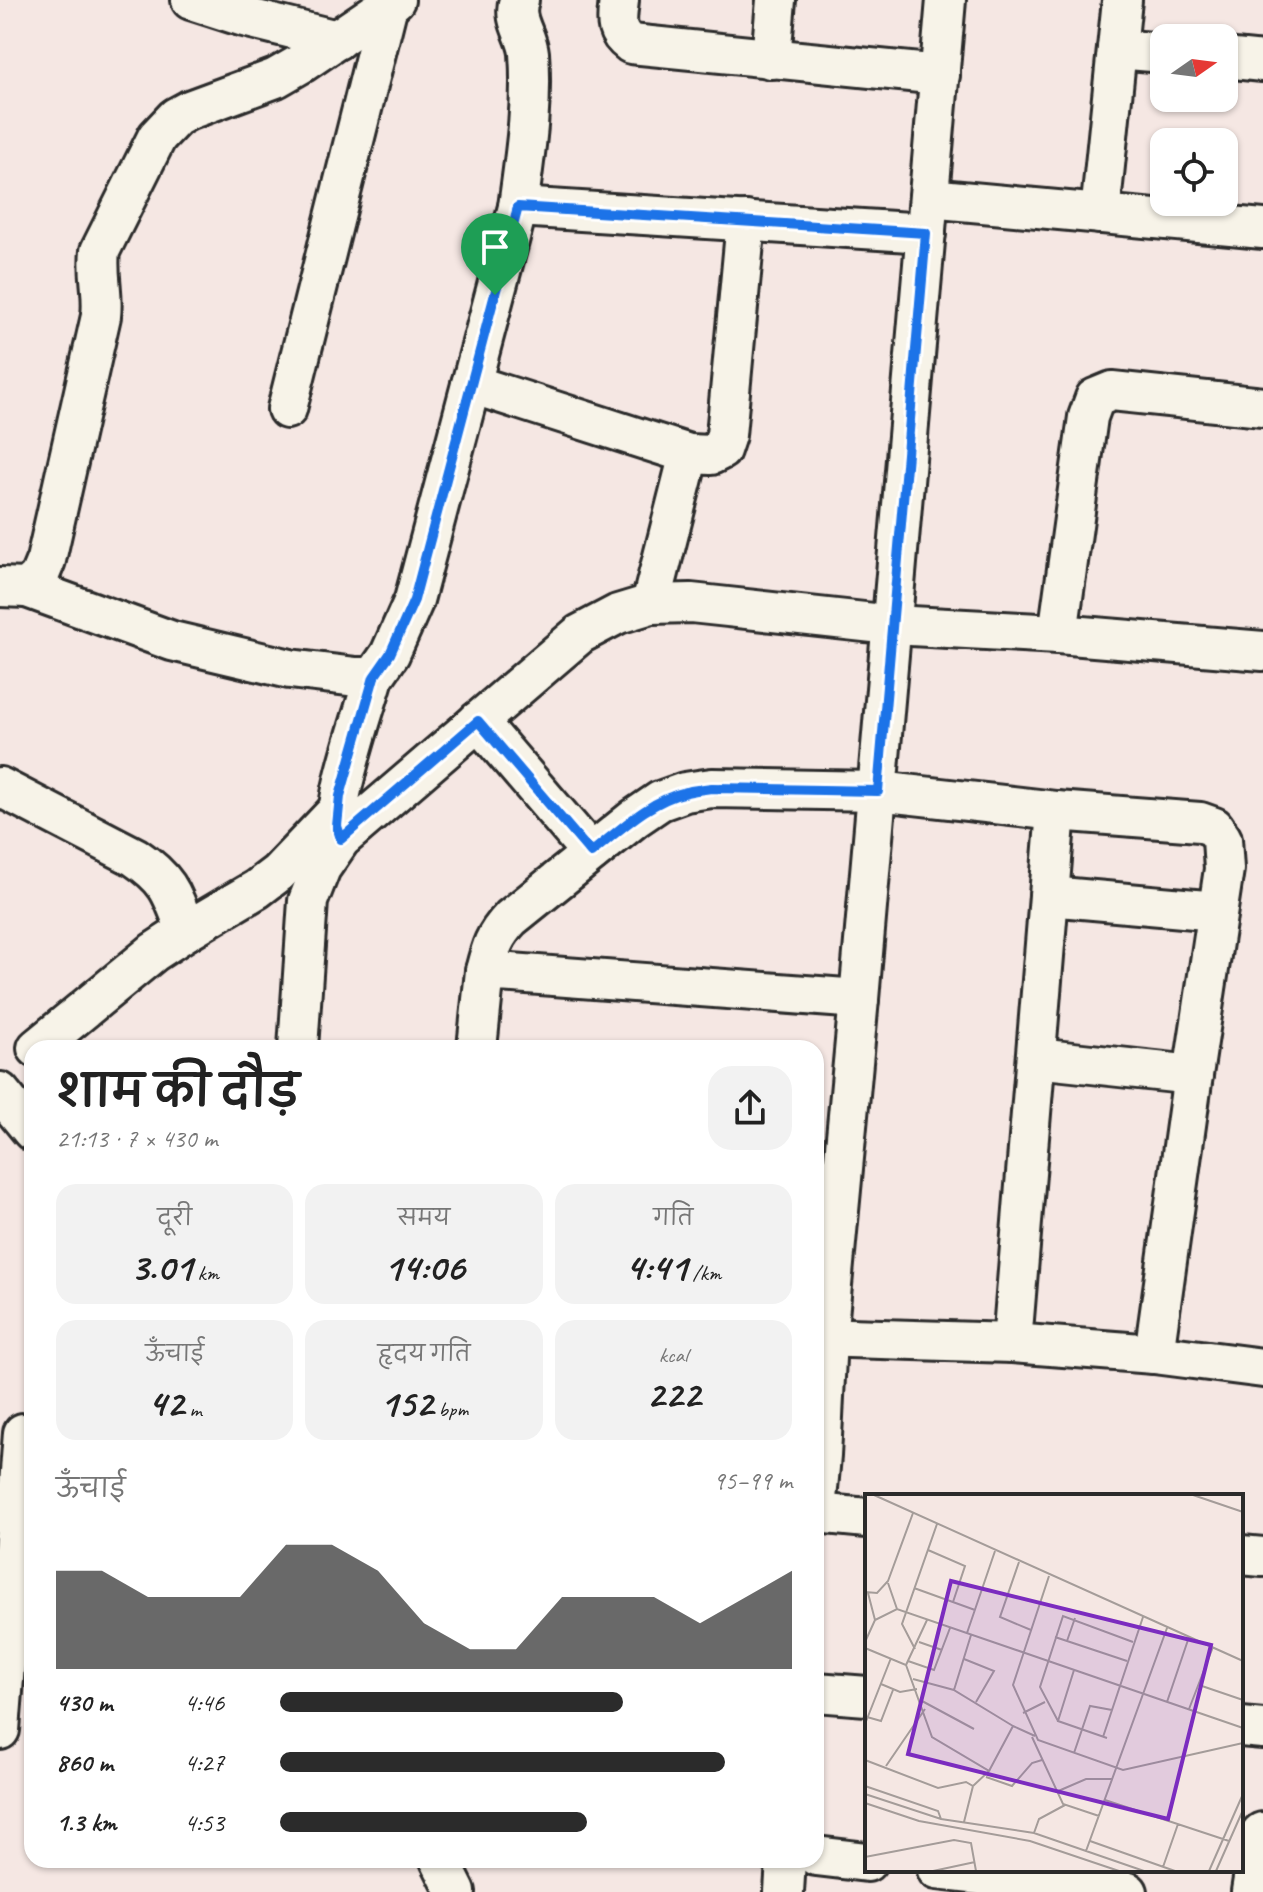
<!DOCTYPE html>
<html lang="hi">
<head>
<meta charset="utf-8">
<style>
	:root { --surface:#fff; --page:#f2f2f2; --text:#222; --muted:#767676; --accent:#2b2b2b }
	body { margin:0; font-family:Caveat,"Playpen Sans Deva",sans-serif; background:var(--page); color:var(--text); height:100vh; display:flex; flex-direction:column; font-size:30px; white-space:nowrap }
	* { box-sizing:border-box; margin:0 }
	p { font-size:26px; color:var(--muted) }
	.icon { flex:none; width:44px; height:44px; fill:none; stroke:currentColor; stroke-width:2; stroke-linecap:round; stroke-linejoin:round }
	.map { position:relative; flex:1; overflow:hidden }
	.drawer { position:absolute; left:24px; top:1040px; width:800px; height:828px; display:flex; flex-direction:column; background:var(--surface); border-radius:24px; box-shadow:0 2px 6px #0004 }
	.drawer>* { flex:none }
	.needle { width:52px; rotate:76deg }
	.tools { position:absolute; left:1150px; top:24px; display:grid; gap:16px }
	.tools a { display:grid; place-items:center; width:88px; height:88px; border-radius:16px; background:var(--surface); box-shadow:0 2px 6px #0004; font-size:40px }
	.pin { position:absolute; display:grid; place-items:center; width:68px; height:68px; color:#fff; margin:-82px -34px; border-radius:50% 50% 50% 0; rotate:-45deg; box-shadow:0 0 8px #0007 }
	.pin .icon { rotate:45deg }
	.round { display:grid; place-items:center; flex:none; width:84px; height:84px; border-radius:24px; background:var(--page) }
	.headline { display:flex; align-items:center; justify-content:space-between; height:136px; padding:0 32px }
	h1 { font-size:44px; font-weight:600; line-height:60px }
	.metrics { display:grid; grid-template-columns:repeat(3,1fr); gap:12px; height:136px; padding:8px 32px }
	.metrics div { display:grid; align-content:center; border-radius:20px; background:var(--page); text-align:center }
	.metrics b { font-size:40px; font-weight:600 }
	.metrics small { font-size:22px; font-weight:400 }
	.metrics p { font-size:22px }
	.chart { height:224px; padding:16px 32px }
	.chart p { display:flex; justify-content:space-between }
	.chart svg { width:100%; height:144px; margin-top:8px; fill:var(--accent); opacity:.7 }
	ul { padding:0 32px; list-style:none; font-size:26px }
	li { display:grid; grid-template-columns:128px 96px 1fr; align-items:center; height:60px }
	li i { height:20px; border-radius:10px; background:var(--accent) }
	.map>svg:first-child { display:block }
</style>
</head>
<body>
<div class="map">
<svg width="1263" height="1892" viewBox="0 0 1263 1892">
	<rect width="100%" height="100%" fill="#f5e7e3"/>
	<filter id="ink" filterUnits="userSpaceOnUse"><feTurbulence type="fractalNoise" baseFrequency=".0125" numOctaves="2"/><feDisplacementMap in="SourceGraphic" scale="16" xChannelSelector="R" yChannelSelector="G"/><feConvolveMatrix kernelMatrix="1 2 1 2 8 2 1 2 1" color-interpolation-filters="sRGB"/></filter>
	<g filter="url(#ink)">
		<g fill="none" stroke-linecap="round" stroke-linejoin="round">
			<!-- street casing -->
			<g stroke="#2b2b2b" stroke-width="44">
				<g id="street">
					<polyline points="191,0 244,17 337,40"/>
					<path d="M619 0C617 20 613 31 631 44L940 75"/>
					<polyline points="1117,49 1164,53"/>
					<polyline points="1224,58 1263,62"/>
					<polyline points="771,59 776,0"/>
					<polyline points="929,198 1263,229"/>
					<path d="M518 207C525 155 533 105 529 53 527 34 512 20 519 0"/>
					<polyline points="1100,214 1122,0"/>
					<polyline points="471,384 689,454 711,455 721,450 726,435 746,221"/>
					<polyline points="287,409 388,5"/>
					<path d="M0 587 27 588 39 577 46 560 101 316C104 293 97 275 100 251L157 137 176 117 189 110 276 78 302 63 395 0"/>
					<polyline points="27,588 172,641 290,669 356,677 374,677 390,654 414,600 518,207 926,233"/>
					<polyline points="651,604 689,454"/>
					<polyline points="1058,634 1088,417 1095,398 1112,391 1263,407"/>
					<polyline points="478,721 591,853"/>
					<path d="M0 787 135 857C169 880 172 893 186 931"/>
					<path d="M339 833C330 807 366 707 374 677"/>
					<polyline points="1049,896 1217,911"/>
					<path d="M485 971C491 947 494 936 511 918L635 818 660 801 685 792 712 788 878 791 1056 811 1200 822 1214 827 1222 839 1224 869 1193 1075 1154 1354"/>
					<polyline points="37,1048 154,952 186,931 257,889 278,873 338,810"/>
					<polyline points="298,1048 308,901 321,868 341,839 580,634 618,614 651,604 691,603 892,625 1058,634 1263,651"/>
					<polyline points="477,1048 485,971 859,999"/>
					<polyline points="1036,1058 1193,1075"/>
					<polyline points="0,1092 32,1131"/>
					<polyline points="816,1337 1012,1343 1154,1354 1263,1368"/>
					<polyline points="1012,1343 1056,811"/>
					<polyline points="816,1510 821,1456 827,1338 859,999 946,0"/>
					<polyline points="816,1513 867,1518"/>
					<polyline points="1241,1555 1263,1557"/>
					<polyline points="816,1692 867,1696"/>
					<polyline points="1241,1727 1263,1729"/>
					<polyline points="0,1730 23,1433"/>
					<polyline points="816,1856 867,1862"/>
					<polyline points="440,1860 456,1892"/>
					<polyline points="937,1870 1128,1892"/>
					<polyline points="784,1892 786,1860"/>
				</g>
			</g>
			<!-- secondary casing -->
			<g stroke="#2b2b2b" stroke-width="50">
				<polyline id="secondary" points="1254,1892 1263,1835"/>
			</g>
			<!-- street -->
			<use href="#street" stroke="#f7f3e8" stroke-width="38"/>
			<!-- secondary -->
			<use href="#secondary" stroke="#f7f3e8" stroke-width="44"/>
		</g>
	</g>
	<g fill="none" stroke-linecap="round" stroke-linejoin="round" filter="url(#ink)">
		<!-- route casing -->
		<g stroke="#fff" stroke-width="16">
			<path id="route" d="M518 207 926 233 878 791 712 788C704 789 695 790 687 792 650 800 620 830 591 853L478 721 341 839 337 826 340 796 374 677 390 654 414 600Z"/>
		</g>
		<!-- route -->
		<use href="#route" stroke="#1a73e8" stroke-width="10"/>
	</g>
	<!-- overview -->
	<g transform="translate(865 1494)">
		<rect width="378" height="378" fill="#f5e7e3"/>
		<path fill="none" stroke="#a49c99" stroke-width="2" d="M9 1 378 167M328 1 378 18M63 56 100 72 88 108M154 68 135 123 166 136M184 82 148 191 173 246 258 276 378 249M23 89 32 115M49 94 110 116M0 98 12 99 23 87 48 19M3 99 10 126M102 139 130 57M106 141 89 196 148 232 124 277M190 143 262 167M202 147 210 124M0 148 10 126 32 115 378 234M54 148 77 156M0 154 41 171 67 243 124 277 108 292 101 288 73 294 0 266M50 155 37 130 72 30M99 165 129 177 111 208M43 167 69 176 85 134M41 171 62 126M209 176 193 227 242 244M48 185 89 196M16 190 35 198 52 195M334 191 378 206M57 207 109 235M302 208 324 143M324 215 348 153M158 219 180 208M2 223 16 227 28 196M193 227 175 193 198 122 268 148M0 230 26 164M148 232 170 242M167 243 198 310 234 322M238 243 278 123M209 259 225 212 247 216M21 272 60 215M121 283 147 292 167 269 177 266M0 292 73 317 76 325M191 298 221 285H248M0 300 76 325 169 339 279 377M240 306 364 347M0 309 54 327 165 347 254 377M99 328 108 292M169 339 174 325 200 311M225 347 310 377M221 357 302 134M0 363 89 346 106 349 111 377M298 373 313 330M68 377 110 368M344 377 378 300M351 377 378 316"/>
		<path fill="#7b2cbf" fill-opacity="0.15" stroke="#7b2cbf" stroke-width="4" d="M86 87 346 151 303 325 43 260Z"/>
		<rect width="378" height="378" fill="none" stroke="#2b2b2b" stroke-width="4"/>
	</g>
</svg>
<div class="tools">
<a><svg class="needle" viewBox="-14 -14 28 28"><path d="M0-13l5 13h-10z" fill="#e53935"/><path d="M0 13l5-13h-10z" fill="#767676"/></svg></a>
<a><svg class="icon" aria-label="locate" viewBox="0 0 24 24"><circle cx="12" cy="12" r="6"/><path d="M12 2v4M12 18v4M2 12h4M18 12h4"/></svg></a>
</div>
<div class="pin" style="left:495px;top:295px;background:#1e9e55"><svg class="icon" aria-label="arrive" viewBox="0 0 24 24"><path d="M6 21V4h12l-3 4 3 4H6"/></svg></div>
<section class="drawer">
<div class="headline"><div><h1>शाम की दौड़</h1><p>21:13 · 7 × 430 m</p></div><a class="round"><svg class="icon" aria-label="share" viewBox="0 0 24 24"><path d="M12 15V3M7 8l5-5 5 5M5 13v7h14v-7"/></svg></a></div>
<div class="metrics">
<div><p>दूरी</p><b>3.01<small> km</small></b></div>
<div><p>समय</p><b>14:06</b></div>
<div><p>गति</p><b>4:41<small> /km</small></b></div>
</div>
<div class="metrics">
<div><p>ऊँचाई</p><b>42<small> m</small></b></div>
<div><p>हृदय गति</p><b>152<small> bpm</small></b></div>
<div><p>kcal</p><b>222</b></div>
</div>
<div class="chart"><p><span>ऊँचाई</span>95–99 m</p>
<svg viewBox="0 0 160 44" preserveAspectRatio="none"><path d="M0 44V14L10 14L20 22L30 22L40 22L50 6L60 6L70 14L80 30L90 38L100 38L110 22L120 22L130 22L140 30L150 22L160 14V44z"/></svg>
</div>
<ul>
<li><b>430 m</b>4:46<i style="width:67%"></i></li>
<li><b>860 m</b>4:27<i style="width:87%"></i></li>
<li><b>1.3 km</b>4:53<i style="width:60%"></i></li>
</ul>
</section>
</div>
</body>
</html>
